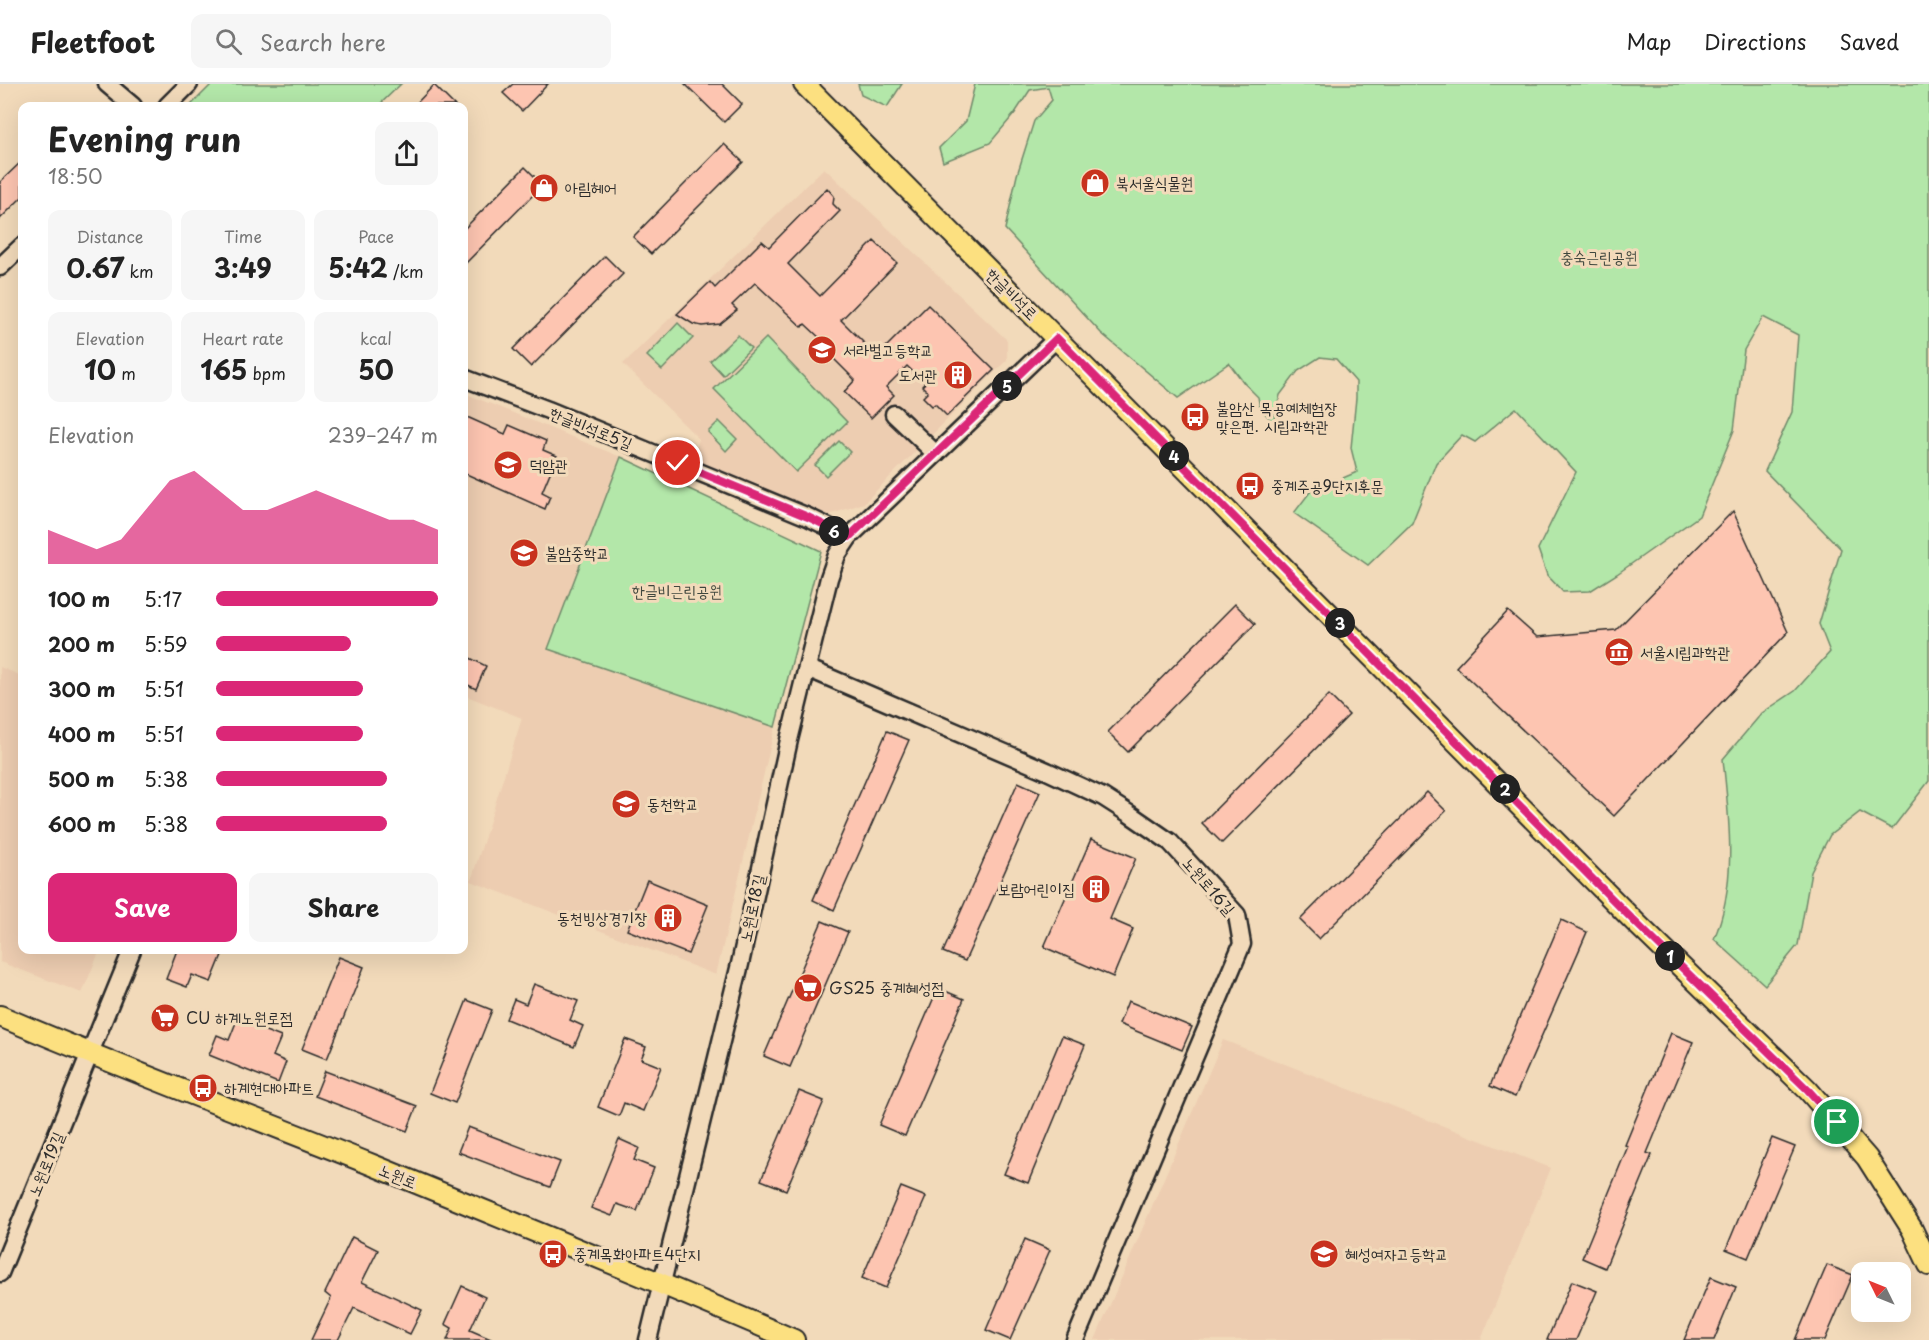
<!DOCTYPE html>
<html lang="en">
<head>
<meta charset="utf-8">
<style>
	:root { --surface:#fff; --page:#f6f6f6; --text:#222; --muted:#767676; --line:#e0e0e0; --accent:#db2777 }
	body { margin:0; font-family:"Playpen Sans","Poor Story",sans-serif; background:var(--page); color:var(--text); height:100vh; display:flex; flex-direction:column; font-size:22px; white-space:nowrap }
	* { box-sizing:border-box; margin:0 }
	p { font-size:20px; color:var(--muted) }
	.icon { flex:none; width:33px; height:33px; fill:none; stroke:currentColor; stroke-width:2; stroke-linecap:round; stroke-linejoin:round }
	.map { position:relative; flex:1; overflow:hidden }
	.drawer { position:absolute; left:18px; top:18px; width:450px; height:852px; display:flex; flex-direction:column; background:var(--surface); border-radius:12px; box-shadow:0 6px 24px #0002 }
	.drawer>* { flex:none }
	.needle { width:39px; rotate:313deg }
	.tools { position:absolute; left:1851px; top:1178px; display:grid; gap:12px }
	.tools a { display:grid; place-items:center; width:60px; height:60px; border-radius:12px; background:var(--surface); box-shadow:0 6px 24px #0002; font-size:30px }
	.pin { position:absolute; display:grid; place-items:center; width:51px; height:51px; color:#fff; margin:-26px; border:3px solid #fff; border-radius:50%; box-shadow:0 2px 6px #0007 }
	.km { position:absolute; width:30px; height:30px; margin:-15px; border-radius:50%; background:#222; color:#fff; font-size:16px; line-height:30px; text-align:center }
	.round { display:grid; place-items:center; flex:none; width:63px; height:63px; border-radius:12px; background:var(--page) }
	.head { display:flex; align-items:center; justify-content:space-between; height:102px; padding:0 30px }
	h1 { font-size:33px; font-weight:700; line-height:45px }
	.metrics { display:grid; grid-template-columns:repeat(3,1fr); gap:9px; height:102px; padding:6px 30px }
	.metrics div { display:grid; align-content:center; border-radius:12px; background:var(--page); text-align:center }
	.metrics b { font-size:26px; font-weight:700 }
	.metrics small { font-size:16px; font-weight:400 }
	.metrics p { font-size:16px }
	.chart { height:168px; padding:12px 30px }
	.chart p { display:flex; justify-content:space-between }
	.chart svg { width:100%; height:108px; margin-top:6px; fill:var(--accent); opacity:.7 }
	.button { display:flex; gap:12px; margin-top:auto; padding:12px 30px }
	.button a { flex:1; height:69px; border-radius:12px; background:var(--accent); color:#fff; font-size:24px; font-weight:700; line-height:69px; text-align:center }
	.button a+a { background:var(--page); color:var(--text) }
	ul { padding:0 30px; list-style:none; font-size:20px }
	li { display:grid; grid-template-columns:96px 72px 1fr; align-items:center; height:45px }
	li i { height:15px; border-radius:8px; background:var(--accent) }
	header { display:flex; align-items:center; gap:36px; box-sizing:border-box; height:84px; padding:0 30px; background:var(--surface); border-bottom:2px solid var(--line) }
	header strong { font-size:28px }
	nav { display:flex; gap:33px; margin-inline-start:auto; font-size:21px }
	.search { width:420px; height:54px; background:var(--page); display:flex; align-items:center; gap:15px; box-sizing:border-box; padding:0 21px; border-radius:12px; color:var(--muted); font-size:22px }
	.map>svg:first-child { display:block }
</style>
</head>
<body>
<header>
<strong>Fleetfoot</strong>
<div class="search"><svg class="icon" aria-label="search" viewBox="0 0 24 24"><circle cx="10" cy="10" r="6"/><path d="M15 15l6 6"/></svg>Search here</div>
<nav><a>Map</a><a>Directions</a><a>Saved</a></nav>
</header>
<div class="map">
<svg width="1929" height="1256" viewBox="0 0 1929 1256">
	<rect width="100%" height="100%" fill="#f2daba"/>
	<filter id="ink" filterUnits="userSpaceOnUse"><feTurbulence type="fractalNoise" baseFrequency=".0167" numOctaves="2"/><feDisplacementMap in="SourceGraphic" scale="12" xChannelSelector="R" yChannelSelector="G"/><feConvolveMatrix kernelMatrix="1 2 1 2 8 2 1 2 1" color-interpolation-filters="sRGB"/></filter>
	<g filter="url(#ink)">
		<!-- built -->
		<g fill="#edcdb1">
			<polygon points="824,84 1007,256 1007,276 864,419 829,431 692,378 699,355 623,280"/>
			<polygon points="464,309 621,373 548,565 775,643 716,891 471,797 522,634 464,611"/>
			<polygon points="0,583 22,592 22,866 100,866 82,909 0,878"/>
			<polygon points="1223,956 1551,1084 1481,1256 1095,1256"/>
		</g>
		<!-- green -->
		<g fill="#b3e7a9" stroke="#6f896a" stroke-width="1.5">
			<polygon points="212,0 401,0 378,22 190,22"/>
			<polygon points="858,0 902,0 887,23 861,11"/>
			<path d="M975 0H1929V697L1892 745 1860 728 1830 751 1811 788 1798 861 1765 901 1714 855C1738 798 1729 734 1723 675L1762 629 1795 607 1830 568 1819 540 1841 465 1765 387 1792 328 1798 251 1763 233 1744 266 1734 346 1699 432 1617 490 1590 507 1563 508 1547 491 1538 465 1576 388 1516 324 1475 358 1462 351 1436 379 1412 439 1368 481 1294 429 1310 408 1357 388 1351 364 1356 314V298L1336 275 1320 273 1298 287 1280 311 1273 338 1260 324 1258 313 1244 299 1229 279 1178 314 1101 249 1005 145 1017 91 1034 37 1052 16 1048 3 1030 6 1015 29 990 59 943 78 939 64 966 37Z"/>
			<polygon points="678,239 693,254 662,286 647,272"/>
			<polygon points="738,251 751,264 723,291 710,277"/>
			<polygon points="766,254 847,338 796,388 714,305"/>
			<polygon points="719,337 737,355 726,367 708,348"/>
			<polygon points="839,357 850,368 826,392 815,381"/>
			<polygon points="621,373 821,467 775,643 548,565"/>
		</g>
		<!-- building -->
		<g fill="#fdc5b1" stroke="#2b2b2b" stroke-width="1.5">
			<polygon points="513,0 548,0 522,27 503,9"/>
			<polygon points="685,0 722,0 742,20 724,38"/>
			<polygon points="434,1 455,22 414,22"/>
			<polygon points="724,60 743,78 651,170 633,153"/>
			<polygon points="22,77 22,113 0,135 0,98"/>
			<polygon points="525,83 543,101 464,181 464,145"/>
			<polygon points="827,104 834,112 833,120 840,127 788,180 820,212 874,157 897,179 841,236 877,272 928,221 994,286 947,332 935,320 932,322 923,313 928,308 922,302 925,299 907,282 886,303 894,311 871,334 844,308 855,296 820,261 823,257 805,240 802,243 755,199 732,221 737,226 720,240 702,242 693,240 677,230 710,198 715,204 762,157 769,163"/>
			<polygon points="605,172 623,190 531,283 513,265"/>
			<polygon points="467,333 505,350 509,341 546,357 543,366 557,372 542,408 550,412 545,425 464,389 464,341"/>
			<polygon points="1733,427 1788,548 1614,732 1456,583 1508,527 1537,553 1616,546"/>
			<polygon points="1235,520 1255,540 1128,668 1108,648"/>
			<polygon points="464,571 486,582 476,605 464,599"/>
			<polygon points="1329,611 1349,631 1222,759 1202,739"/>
			<polygon points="887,647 909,656 834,826 813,816"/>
			<polygon points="1018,698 1040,708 965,877 943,868"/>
			<polygon points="1427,708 1446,727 1319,855 1300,836"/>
			<polygon points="1091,755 1136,774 1110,835 1133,845 1113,893 1044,863"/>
			<polygon points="647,796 708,821 688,870 627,846"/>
			<polygon points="1561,836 1587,848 1515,1013 1490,1002"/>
			<polygon points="822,837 848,848 790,983 764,972"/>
			<polygon points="177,866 224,866 211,898 192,891 187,903 166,895"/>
			<polygon points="339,873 364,883 327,975 302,965"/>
			<polygon points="534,900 578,917 570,936 583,942 574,963 506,935 514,915 526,920"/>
			<polygon points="938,904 964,915 905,1052 879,1041"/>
			<polygon points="467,916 492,926 455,1019 430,1009"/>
			<polygon points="1128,917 1192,943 1182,966 1119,940"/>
			<polygon points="237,936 281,953 273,972 286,978 278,999 209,971 217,951 229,956"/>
			<polygon points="1671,949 1693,958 1647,1069 1652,1071 1605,1184 1582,1174 1628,1062 1625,1061"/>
			<polygon points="1062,952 1085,961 1028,1099 1004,1090"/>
			<polygon points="625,955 646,963 641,975 661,983 643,1027 624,1019 619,1032 598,1023"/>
			<polygon points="325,987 417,1022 407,1047 315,1012"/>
			<polygon points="799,1007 824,1017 786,1106 761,1096"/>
			<polygon points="468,1043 560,1078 550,1103 458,1068"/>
			<polygon points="1772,1054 1795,1063 1748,1174 1726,1165"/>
			<polygon points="619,1055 639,1064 634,1076 654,1084 637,1127 617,1120 612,1132 591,1124"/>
			<polygon points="901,1103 926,1113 886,1204 862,1194"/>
			<polygon points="352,1153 378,1166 362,1198 422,1226 410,1250 354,1224 338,1256 311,1256 331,1214 325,1209"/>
			<polygon points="1025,1155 1050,1166 1010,1256 986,1246"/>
			<polygon points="1827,1181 1853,1191 1825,1256 1795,1256"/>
			<polygon points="1711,1193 1736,1203 1714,1256 1684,1256"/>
			<polygon points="1572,1197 1597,1207 1576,1256 1547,1256"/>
			<polygon points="462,1202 485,1213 470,1246 493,1256 447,1256 452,1244 445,1240"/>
		</g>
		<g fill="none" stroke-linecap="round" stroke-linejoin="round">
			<!-- minor casing -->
			<g stroke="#2b2b2b" stroke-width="21">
				<g id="minor">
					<polyline points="107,0 133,22"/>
					<polyline points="167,22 189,0"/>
					<polyline points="0,183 22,162"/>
					<polyline points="464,294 548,326 808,433 849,453"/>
					<polyline points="894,330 936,370"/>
					<polyline points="807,584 1047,687 1103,713 1128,729 1170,758 1237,831 1242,860 1075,1256"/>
					<polyline points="0,1189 132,866"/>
					<polyline points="648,1256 740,880 789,656 829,494 837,471 849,453 1057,254"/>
				</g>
			</g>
			<!-- major casing -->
			<g stroke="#2b2b2b" stroke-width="24">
				<g id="major">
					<polyline points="804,0 1636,839 1808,1006 1867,1074 1912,1145 1929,1181"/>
					<path d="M0 932C124 985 250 1032 375 1082 515 1139 655 1196 794 1256"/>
				</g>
			</g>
			<!-- minor -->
			<use href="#minor" stroke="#f2daba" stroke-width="16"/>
			<!-- major -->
			<use href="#major" stroke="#fce080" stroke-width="20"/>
		</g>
	</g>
	<g fill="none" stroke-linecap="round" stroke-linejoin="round" filter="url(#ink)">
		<!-- route casing -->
		<g stroke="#fff" stroke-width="12">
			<polyline id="route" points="678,379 808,433 849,453 1057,254 1636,839 1808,1006 1837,1038"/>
		</g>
		<!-- route -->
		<use href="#route" stroke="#db2777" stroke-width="8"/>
	</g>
	<!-- icons -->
	<defs>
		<g id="shop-disc" transform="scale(1.5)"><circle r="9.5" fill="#c8321e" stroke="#f2daba"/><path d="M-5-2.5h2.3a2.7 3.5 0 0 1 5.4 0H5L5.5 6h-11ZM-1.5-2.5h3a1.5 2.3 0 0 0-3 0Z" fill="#fff"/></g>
		<g id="school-disc" transform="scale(1.5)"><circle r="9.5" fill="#c8321e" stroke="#f2daba"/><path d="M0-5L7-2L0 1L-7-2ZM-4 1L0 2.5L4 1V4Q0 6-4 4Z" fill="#fff"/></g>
		<g id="building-disc" transform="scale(1.5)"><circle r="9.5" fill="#c8321e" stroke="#f2daba"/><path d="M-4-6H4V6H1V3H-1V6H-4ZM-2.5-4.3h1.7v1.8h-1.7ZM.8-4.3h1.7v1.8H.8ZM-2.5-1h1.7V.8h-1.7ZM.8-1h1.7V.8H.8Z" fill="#fff"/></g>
		<g id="bus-disc" transform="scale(1.5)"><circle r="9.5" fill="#c8321e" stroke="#f2daba"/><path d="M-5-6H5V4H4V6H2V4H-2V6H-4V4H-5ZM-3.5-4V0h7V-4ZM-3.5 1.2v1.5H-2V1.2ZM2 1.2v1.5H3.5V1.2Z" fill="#fff"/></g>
		<g id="museum-disc" transform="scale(1.5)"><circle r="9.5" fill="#c8321e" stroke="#f2daba"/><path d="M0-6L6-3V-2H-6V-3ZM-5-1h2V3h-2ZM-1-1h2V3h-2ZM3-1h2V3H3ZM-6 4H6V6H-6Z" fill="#fff"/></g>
		<g id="supermarket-disc" transform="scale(1.5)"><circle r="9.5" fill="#c8321e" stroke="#f2daba"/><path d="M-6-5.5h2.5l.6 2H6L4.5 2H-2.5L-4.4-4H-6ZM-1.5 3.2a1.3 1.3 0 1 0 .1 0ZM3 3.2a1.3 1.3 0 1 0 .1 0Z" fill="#fff"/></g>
	</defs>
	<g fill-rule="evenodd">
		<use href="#shop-disc" x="1095" y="99"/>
		<use href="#shop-disc" x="544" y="104"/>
		<use href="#school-disc" x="822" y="266"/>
		<use href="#building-disc" x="958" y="291"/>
		<use href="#bus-disc" x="1195" y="333"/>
		<use href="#school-disc" x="508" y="381"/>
		<use href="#bus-disc" x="1250" y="402"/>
		<use href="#school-disc" x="524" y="469"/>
		<use href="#museum-disc" x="1619" y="568"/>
		<use href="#school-disc" x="626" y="720"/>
		<use href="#building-disc" x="1096" y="805"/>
		<use href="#building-disc" x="668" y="834"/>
		<use href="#supermarket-disc" x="808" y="904"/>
		<use href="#supermarket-disc" x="165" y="934"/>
		<use href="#bus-disc" x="203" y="1004"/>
		<use href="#bus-disc" x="553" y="1170"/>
		<use href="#school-disc" x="1324" y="1170"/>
	</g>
	<g text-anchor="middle" stroke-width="6" stroke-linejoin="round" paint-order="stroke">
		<!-- poi labels -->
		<g font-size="16" fill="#2b2b2b" stroke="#f2daba" text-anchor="start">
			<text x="1116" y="105">북서울식물원</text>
			<text x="565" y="110">아림헤어</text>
			<text x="843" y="272">서라벌고등학교</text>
			<text x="937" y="297" text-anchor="end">도서관</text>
			<text x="1216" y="330">불암산 목공예체험장<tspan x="1216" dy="18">맞은편. 시립과학관</tspan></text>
			<text x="529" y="387">덕암관</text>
			<text x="1271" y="408">중계주공9단지후문</text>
			<text x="545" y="475">불암중학교</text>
			<text x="1640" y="574">서울시립과학관</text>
			<text x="647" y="726">동천학교</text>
			<text x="1075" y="811" text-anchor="end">보람어린이집</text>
			<text x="647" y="840" text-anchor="end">동천빙상경기장</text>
			<text x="829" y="910">GS25 중계혜성점</text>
			<text x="186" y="940">CU 하계노원로점</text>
			<text x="224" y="1010">하계현대아파트</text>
			<text x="574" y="1176">중계목화아파트4단지</text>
			<text x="1345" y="1176">혜성여자고등학교</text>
		</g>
		<!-- park labels -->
		<g font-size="16" fill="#3f473e" stroke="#f2daba">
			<text x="1599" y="179">충숙근린공원</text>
			<text x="677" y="513">한글비근린공원</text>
		</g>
		<!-- street labels -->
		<g font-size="16" fill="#2b2b2b" stroke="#f2daba">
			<text transform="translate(1012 210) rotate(45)" y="6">한글비석로</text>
			<text transform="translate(591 344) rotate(22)" y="6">한글비석로5길</text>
			<text transform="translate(1209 802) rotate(49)" y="6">노원로16길</text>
			<text transform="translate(752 824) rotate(-78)" y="6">노원로18길</text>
			<text transform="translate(46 1080) rotate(-68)" y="6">노원로19길</text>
			<text transform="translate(398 1092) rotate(22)" y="6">노원로</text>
		</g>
	</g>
</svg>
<div class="tools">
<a><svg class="needle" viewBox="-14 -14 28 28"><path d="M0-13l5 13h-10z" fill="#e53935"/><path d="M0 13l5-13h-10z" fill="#767676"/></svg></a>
</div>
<div class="pin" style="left:1837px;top:1038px;background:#1e9e55"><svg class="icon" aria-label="arrive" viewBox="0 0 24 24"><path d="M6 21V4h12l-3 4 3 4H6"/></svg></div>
<div class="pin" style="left:678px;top:379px;background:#d93025"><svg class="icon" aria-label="check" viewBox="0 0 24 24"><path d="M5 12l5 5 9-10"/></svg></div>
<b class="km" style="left:1670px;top:872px">1</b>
<b class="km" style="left:1505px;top:705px">2</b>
<b class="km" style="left:1340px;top:539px">3</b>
<b class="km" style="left:1174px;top:372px">4</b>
<b class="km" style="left:1007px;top:302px">5</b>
<b class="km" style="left:834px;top:447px">6</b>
<section class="drawer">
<div class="head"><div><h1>Evening run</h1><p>18:50</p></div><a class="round"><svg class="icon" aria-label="share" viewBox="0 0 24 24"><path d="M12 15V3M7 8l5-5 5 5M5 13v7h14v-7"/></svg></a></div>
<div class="metrics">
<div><p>Distance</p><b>0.67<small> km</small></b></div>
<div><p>Time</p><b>3:49</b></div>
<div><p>Pace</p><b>5:42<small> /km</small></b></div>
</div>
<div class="metrics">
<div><p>Elevation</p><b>10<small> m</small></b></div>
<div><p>Heart rate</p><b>165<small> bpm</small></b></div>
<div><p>kcal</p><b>50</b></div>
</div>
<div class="chart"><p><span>Elevation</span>239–247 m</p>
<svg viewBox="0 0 160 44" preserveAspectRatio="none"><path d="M0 44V30L10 34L20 38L30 34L40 22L50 10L60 6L70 14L80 22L90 22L100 18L110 14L120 18L130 22L140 26L150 26L160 30V44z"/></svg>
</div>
<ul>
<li><b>100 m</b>5:17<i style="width:100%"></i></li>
<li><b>200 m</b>5:59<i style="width:61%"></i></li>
<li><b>300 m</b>5:51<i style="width:66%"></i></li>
<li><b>400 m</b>5:51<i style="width:66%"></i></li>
<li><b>500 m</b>5:38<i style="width:77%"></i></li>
<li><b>600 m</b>5:38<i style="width:77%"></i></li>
</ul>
<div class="button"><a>Save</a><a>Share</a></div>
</section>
</div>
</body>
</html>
